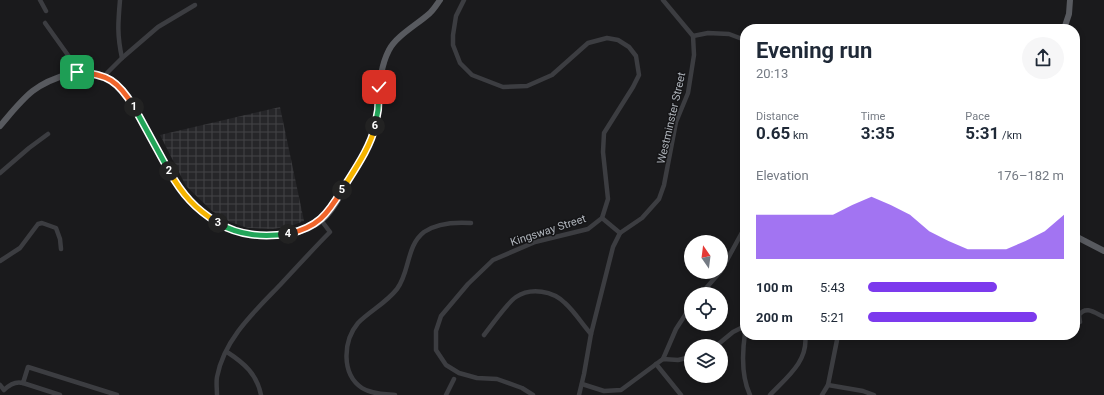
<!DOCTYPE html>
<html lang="en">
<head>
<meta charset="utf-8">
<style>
	:root { --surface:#fff; --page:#f6f6f7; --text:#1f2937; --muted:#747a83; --accent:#7c3aed }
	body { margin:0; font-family:Roboto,sans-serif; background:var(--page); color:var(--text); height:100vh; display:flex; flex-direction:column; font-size:15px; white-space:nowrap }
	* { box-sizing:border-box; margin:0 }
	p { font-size:13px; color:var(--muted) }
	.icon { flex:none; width:22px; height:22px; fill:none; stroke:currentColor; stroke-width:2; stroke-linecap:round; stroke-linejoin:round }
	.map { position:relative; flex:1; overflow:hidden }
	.details { position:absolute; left:740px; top:24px; width:340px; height:316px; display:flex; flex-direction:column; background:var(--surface); border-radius:16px; box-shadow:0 2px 6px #0003 }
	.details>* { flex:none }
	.needle { width:26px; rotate:346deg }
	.tools { position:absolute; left:684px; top:235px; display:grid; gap:8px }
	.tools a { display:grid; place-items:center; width:44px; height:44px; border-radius:50%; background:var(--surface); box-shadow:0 2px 6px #0003; font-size:20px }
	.pin { position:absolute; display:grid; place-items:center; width:34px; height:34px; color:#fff; margin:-17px; border-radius:8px; box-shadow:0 2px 6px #0006 }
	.km { position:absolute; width:20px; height:20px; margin:-10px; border-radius:50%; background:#222; color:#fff; font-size:11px; line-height:20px; text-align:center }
	.round { display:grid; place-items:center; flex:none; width:42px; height:42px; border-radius:21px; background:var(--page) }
	.overview { display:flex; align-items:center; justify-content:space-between; height:68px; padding:0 16px }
	h1 { font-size:22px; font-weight:700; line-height:30px }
	.figures { display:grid; grid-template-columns:repeat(3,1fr); gap:6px; height:68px; padding:4px 16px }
	.figures div { display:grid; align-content:center }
	.figures b { font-size:17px; font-weight:700 }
	.figures small { font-size:11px; font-weight:400 }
	.figures p { font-size:11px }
	.chart { height:112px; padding:8px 16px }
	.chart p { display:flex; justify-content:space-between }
	.chart svg { width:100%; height:72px; margin-top:4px; fill:var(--accent); opacity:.7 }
	ul { padding:0 16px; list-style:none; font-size:13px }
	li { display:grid; grid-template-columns:64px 48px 1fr; align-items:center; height:30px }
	li i { height:10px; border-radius:5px; background:var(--accent) }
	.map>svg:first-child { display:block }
</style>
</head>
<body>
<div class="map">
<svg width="1104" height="395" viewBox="0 0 1104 395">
	<defs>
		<pattern id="industrial-grid" width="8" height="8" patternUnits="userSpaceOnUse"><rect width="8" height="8" fill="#262629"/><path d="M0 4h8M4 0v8" fill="none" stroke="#434346"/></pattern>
	</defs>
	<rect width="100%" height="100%" fill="#1a1a1c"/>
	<!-- industrial -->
	<polygon fill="url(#industrial-grid)" points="280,107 304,221 291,226 273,229 248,228 230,222 212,211 186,186 160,135"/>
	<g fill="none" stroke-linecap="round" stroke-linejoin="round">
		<!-- minor -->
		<g stroke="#3c3d41" stroke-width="4.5">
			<polyline points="40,0 46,11"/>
			<polyline points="464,0 456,16 453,35 453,45 460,63 472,75 503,87 527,86 552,75 588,43 607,38 618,40 629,47 636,56 639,75 633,87 604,133 603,152 608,199 602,218 588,229 535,242 493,260 468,284 441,316 436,331 436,350 446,365 459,373 477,378 497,379 522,388 533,395"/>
			<polyline points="45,23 75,65 77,72"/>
			<polyline points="693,36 708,33 729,34 745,40"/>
			<polyline points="122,58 158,27 195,5"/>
			<path d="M104 76 122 58C117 35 118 23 120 0"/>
			<polyline points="0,173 29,148 48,134"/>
			<polyline points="602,218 620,233"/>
			<polyline points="0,261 20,248 38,224 42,223 56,228 60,239 61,249"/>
			<polyline points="721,271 745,227"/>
			<polyline points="701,294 720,272"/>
			<path d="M1080 322 1079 315C1086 305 1095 313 1104 317"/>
			<path d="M745 333C742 354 741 376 750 395"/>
			<path d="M484 335C492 325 507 303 516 297 531 287 553 291 565 303 575 312 582 324 591 334"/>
			<polyline points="716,346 733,332 745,326"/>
			<path d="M227 352C244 363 257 374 261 395"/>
			<polyline points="663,359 676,329 691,306"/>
			<polyline points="656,364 681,395"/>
			<polyline points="23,383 60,395"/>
			<polyline points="582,384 604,391 621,390 663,359 678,360 691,357"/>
			<path d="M0 385 4 390C9 385 16 381 23 383L28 367 117 395"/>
			<polyline points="828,385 863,391 874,395"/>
			<path d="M217 395C217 389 216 383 217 377 224 339 255 311 280 285 297 267 313 249 330 232L321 220"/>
			<path d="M395 395C385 394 371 394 362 388 341 374 343 341 358 323 370 311 386 303 397 289 410 272 406 246 424 232 437 223 456 222 471 223"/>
			<polyline points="446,395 454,379"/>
			<polyline points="579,395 584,374 591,334 613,247 620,233 642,218 659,199 664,185 676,122 688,93 694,55 693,36 663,0"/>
			<path d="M770 395C786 378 809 361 805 335"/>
			<polyline points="822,395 828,385 838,335"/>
		</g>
		<!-- major -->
		<g stroke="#585a5f" stroke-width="6">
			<polyline points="1064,29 1069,14 1070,0"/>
			<path d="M0 126C24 98 33 84 69 74 86 69 108 74 120 87 127 93 131 102 136 109 153 138 165 172 187 198 203 218 229 232 254 235 276 238 306 234 323 219 335 208 343 190 351 176 358 164 371 144 374 130 381 103 376 75 389 50 396 36 418 24 430 13 434 9 437 4 440 0"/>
			<polyline points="1075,236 1104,251"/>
		</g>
	</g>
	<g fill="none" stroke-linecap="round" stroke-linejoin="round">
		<!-- split-1 casing -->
		<g stroke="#fff" stroke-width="8">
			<path id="split-1" d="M77 72C108 74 118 81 134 107"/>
		</g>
		<!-- split-2 casing -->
		<g stroke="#fff" stroke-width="8">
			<polyline id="split-2" points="134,107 169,171"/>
		</g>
		<!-- split-3 casing -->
		<g stroke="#fff" stroke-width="8">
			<path id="split-3" d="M169 171C182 194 195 209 218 223"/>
		</g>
		<!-- split-4 casing -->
		<g stroke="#fff" stroke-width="8">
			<path id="split-4" d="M218 223C240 236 263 237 288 234"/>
		</g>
		<!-- split-5 casing -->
		<g stroke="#fff" stroke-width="8">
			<path id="split-5" d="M288 234C318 227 327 215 342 190"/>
		</g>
		<!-- split-6 casing -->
		<g stroke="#fff" stroke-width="8">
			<path id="split-6" d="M342 190C353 172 371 147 375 126"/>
		</g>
		<!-- split-7 casing -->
		<g stroke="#fff" stroke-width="8">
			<polyline id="split-7" points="375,126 378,110 379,87"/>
		</g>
		<!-- split-1 -->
		<use href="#split-1" stroke="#f0652b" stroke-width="5"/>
		<!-- split-2 -->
		<use href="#split-2" stroke="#22a559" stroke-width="5"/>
		<!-- split-3 -->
		<use href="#split-3" stroke="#f5b400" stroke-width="5"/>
		<!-- split-4 -->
		<use href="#split-4" stroke="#22a559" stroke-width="5"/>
		<!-- split-5 -->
		<use href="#split-5" stroke="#f0652b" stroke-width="5"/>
		<!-- split-6 -->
		<use href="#split-6" stroke="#f5b400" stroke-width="5"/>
		<!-- split-7 -->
		<use href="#split-7" stroke="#22a559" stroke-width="5"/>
	</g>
	<g text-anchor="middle" stroke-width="3" stroke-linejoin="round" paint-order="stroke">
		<!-- street labels -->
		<g font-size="11" fill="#aeb3ba" stroke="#151517">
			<text transform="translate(671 118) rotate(-77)" y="4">Westminster Street</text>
			<text transform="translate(548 230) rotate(-18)" y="4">Kingsway Street</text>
		</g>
	</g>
</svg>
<div class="tools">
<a><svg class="needle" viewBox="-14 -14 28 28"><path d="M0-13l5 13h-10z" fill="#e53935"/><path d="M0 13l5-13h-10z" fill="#747a83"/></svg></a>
<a><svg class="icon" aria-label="locate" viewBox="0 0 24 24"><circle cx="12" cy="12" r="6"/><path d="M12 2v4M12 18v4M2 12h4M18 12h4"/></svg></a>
<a><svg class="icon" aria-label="layers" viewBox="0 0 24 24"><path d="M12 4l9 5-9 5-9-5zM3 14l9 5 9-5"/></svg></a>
</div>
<div class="pin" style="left:77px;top:72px;background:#1e9e55"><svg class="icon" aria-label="arrive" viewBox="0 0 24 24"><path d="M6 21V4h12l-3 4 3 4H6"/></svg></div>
<div class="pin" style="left:379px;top:87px;background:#d93025"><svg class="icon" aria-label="check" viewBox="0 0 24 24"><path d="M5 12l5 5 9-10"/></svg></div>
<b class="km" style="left:134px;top:107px">1</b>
<b class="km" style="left:169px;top:171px">2</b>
<b class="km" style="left:218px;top:223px">3</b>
<b class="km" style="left:288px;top:234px">4</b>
<b class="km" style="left:342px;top:190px">5</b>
<b class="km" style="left:375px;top:126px">6</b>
<section class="details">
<div class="overview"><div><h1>Evening run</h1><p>20:13</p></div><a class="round"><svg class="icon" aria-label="share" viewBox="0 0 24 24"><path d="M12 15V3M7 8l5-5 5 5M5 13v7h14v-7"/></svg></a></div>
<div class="figures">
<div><p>Distance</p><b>0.65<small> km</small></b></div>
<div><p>Time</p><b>3:35</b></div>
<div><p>Pace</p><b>5:31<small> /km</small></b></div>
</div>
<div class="chart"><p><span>Elevation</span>176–182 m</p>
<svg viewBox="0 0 160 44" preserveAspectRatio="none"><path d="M0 44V17L10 17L20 17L30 17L40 17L50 11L60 6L70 11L80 17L90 27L100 33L110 38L120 38L130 38L140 33L150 27L160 17V44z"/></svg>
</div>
<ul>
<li><b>100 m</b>5:43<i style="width:66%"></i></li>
<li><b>200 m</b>5:21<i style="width:86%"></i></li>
</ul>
</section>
</div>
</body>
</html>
